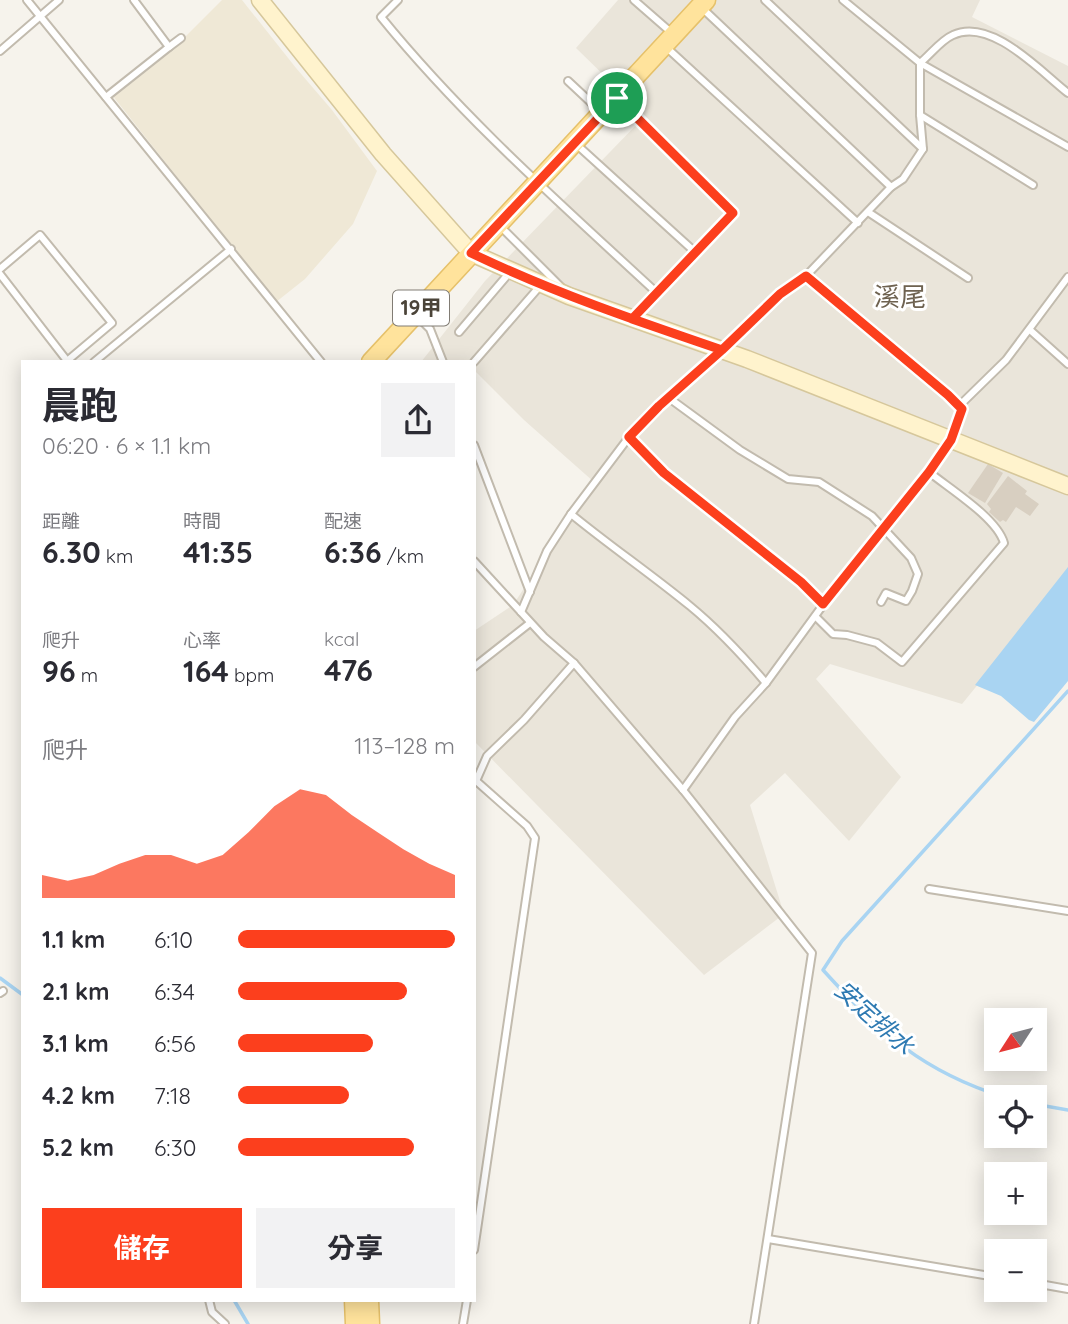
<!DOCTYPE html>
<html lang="zh-TW">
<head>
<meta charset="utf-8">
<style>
	:root { --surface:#fff; --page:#f2f2f3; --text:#2b2b33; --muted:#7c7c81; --accent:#fc3f1d }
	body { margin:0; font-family:Quicksand,"Noto Sans TC",sans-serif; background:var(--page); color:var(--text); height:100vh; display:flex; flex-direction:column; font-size:26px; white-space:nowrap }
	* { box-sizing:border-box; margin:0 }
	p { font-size:23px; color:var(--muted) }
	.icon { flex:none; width:38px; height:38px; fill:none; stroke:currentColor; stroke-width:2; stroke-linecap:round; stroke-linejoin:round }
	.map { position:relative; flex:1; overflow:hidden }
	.details { position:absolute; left:21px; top:360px; width:455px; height:942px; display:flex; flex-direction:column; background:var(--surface); border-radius:0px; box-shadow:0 4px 18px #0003 }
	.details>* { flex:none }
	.needle { width:46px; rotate:234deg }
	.tools { position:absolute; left:984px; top:1008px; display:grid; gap:14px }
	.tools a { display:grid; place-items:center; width:63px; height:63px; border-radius:0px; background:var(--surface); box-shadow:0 4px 18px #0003; font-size:35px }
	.pin { position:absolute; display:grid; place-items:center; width:60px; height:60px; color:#fff; margin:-30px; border:4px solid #fff; border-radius:50%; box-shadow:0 2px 7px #0007 }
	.round { display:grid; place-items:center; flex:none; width:74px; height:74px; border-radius:0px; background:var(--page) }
	.overview { display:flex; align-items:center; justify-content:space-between; height:119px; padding:0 21px }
	h1 { font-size:38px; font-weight:700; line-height:52px }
	.figures { display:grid; grid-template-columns:repeat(3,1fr); gap:10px; height:119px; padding:7px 21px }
	.figures div { display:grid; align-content:center }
	.figures b { font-size:30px; font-weight:700 }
	.figures small { font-size:19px; font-weight:400 }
	.figures p { font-size:19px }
	.chart { height:196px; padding:14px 21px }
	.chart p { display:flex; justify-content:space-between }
	.chart svg { width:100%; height:126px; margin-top:7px; fill:var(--accent); opacity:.7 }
	.button { display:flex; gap:14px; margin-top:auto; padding:14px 21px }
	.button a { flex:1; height:80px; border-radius:0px; background:var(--accent); color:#fff; font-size:28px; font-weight:700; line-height:80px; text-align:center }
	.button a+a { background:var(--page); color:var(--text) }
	ul { padding:0 21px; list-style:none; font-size:23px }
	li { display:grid; grid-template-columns:112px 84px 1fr; align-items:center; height:52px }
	li i { height:18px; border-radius:9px; background:var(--accent) }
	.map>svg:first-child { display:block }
</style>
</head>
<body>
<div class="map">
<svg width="1068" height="1324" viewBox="0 0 1068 1324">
	<rect width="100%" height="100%" fill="#f6f3ec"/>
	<!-- residential -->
	<polygon fill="#eae5da" points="618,0 980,0 972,17 1068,66 1068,574 962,704 830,664 816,679 901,777 849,841 785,773 750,805 784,914 704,975 474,741 474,631 513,605 594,482 524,420 474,370 474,362 465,360 462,362 421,362 485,281 641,120 618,89 576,48"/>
	<!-- education -->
	<polygon fill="#efe8d6" points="222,0 242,0 296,68 332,110 377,171 353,224 305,279 276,302 112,95 171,51"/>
	<!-- water -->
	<polygon fill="#a9d4f2" points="1068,567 1068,681 1034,722 1029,720 1001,696 975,685"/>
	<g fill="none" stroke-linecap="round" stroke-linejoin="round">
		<!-- stream -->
		<g stroke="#a9d4f2" stroke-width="3.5">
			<polyline points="0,978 23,995"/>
			<path d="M1004 1097C923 1072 879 1032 823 970L842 941 1068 691"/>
			<polyline points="1034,1104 1068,1110"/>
			<polyline points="234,1300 248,1324"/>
		</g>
	</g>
	<!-- building -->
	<g fill="#d8cfc1">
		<polygon points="988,464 1003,473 985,503 968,493"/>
		<polygon points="1008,476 1027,491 1025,494 1039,504 1030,516 1016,507 1006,522 1003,520 1000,522 989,512 991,509 987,504"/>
	</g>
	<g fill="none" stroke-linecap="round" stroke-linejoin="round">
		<!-- lane casing -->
		<g stroke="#c2bbae" stroke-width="10">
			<g id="lane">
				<polyline points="27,0 321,362"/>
				<path d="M398 0 381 17C463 118 562 205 657 293"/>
				<polyline points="634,0 673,34"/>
				<polyline points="765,0 923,149"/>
				<polyline points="843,0 920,63 1068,147"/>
				<polyline points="702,8 891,187"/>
				<polyline points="169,47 181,38"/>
				<polyline points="666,47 858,223"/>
				<polyline points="0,51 59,0"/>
				<polyline points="568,81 599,110"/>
				<polyline points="106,97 169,47 134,0"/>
				<polyline points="617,98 733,213 633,318"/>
				<polyline points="920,115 1033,185"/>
				<polyline points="576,144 695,252"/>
				<polyline points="868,212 968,278"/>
				<polyline points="499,225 561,287"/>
				<polyline points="0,269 40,235 112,323 67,361"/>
				<polyline points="0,274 68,362"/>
				<polyline points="806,276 960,405"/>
				<polyline points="417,316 430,329 443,362"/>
				<polyline points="1030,330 1068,364"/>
				<polyline points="459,332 510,272"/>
				<polyline points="94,362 231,249"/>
				<polyline points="474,362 540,286"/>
				<polyline points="669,398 740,450 788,479 819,482 872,516 911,558 918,574 912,591 906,601 886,593 881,602"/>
				<polyline points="629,437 664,473 801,582 823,605"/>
				<polyline points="474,445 530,592"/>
				<path d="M571 514C610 546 651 574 690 606 718 629 743 656 766 683"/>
				<polyline points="474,561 544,637 574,663 683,790 812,953 754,1324"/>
				<path d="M521 612 547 551 571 514 629 437 659 406 722 350 780 294 806 276 891 187 903 179 923 149 920 115V63C930 55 941 40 953 35 991 17 1040 71 1068 93"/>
				<path d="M816 617 833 634 847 635 877 643 902 662 1004 543C997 518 950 489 929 472"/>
				<polyline points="474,667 530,623"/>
				<polyline points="474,779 527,826 535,838 474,1250"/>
				<polyline points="476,781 487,756 524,720 574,663"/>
				<polyline points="683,790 735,717 766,683 823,605 929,472 951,440 963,409 960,405 1006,360 1068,277"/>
				<polyline points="929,889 1068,911"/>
				<polyline points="0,993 3,991"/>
				<polyline points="768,1239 996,1277"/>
				<polyline points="1034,1283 1068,1289"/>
				<polyline points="209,1300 212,1312 225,1324"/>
				<polyline points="463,1324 467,1300"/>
			</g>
		</g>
		<!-- secondary casing -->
		<g stroke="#d6c79b" stroke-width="19">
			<polyline id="secondary" points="260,0 383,154 471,253 569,296 747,359 1068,486"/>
		</g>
		<!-- primary casing -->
		<g stroke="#e6c16a" stroke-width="21">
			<g id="primary">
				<polyline points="371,362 706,0"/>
				<polyline points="354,1300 355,1324"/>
				<polyline points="369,1300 370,1324"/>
			</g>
		</g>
		<!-- lane -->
		<use href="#lane" stroke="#fff" stroke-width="6"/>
		<!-- secondary -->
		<use href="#secondary" stroke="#fff3cd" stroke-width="16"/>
		<!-- primary -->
		<use href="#primary" stroke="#ffe39c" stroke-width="18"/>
	</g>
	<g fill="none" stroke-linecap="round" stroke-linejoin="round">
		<!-- route casing -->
		<g stroke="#fff" stroke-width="14">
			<path id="route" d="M617 98 471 253C552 292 637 321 722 350L659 406 629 437 664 473 801 582 823 604 929 472 951 440 962 409 948 395 806 276 780 294 722 350 632 319 733 213 617 98"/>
		</g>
		<!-- route -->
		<use href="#route" stroke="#fc3f1d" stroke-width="9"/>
	</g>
	<g text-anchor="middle" stroke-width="6" stroke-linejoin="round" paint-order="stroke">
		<!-- shield labels -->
		<rect fill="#fff" stroke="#817c74" stroke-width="2" x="393" y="290.5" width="56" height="35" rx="5"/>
		<g font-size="21" font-weight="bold" fill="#4b4439">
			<text x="421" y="315">19甲</text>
		</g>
		<!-- water labels -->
		<g font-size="24" font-style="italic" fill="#2e7ab2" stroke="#fff">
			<text transform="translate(874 1018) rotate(42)" y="8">安定排水</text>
		</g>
		<!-- quarter labels -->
		<g font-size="26" fill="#6e6250" stroke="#fff">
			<text x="900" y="306">溪尾</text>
		</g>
	</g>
</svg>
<div class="tools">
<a><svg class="needle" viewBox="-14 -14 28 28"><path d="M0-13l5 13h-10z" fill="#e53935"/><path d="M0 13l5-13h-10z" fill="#7c7c81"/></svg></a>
<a><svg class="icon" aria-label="locate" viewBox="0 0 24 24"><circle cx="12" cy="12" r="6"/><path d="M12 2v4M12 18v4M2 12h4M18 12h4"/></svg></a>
<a>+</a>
<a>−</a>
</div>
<div class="pin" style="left:617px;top:98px;background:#1e9e55"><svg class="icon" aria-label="arrive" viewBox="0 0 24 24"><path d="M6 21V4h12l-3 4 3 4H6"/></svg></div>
<section class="details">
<div class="overview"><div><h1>晨跑</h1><p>06:20 · 6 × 1.1 km</p></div><a class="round"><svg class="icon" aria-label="share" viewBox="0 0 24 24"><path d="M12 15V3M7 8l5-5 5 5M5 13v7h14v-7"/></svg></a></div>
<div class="figures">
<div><p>距離</p><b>6.30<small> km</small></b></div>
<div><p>時間</p><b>41:35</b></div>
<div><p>配速</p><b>6:36<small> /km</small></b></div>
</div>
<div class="figures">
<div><p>爬升</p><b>96<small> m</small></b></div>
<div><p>心率</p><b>164<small> bpm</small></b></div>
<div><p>kcal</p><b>476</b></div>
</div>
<div class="chart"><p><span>爬升</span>113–128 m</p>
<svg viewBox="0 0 160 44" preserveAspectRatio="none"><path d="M0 44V36L10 38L20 36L30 32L40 29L50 29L60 32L70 29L80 21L90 12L100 6L110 8L120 15L130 21L140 27L150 32L160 36V44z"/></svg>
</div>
<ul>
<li><b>1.1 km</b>6:10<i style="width:100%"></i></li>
<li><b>2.1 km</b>6:34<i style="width:78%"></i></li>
<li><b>3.1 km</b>6:56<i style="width:62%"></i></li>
<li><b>4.2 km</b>7:18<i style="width:51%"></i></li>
<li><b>5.2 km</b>6:30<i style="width:81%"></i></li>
</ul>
<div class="button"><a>儲存</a><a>分享</a></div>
</section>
</div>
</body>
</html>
